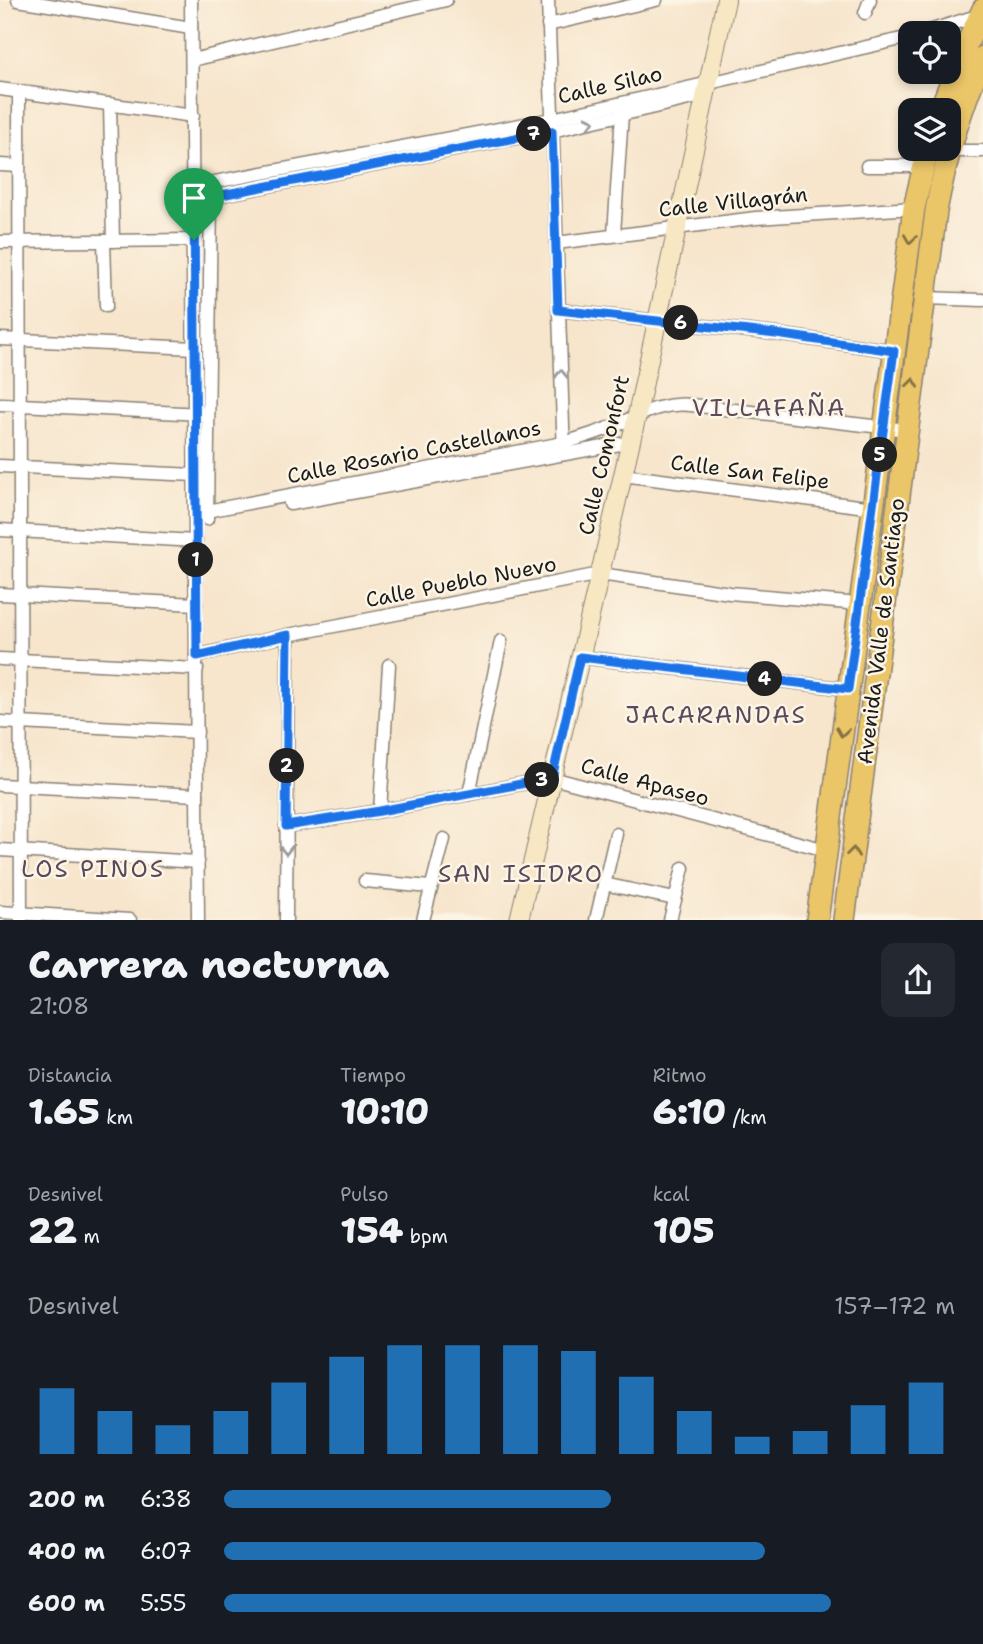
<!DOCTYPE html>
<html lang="es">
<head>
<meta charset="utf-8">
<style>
	:root { --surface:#171b24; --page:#242831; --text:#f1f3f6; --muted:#9ea1a6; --accent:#1f6fb2 }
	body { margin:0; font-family:"Shantell Sans",sans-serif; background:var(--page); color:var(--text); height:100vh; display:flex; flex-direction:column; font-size:26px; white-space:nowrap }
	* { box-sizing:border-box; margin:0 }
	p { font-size:23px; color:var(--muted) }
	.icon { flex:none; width:38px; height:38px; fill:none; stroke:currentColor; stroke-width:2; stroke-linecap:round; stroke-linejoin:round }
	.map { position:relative; height:920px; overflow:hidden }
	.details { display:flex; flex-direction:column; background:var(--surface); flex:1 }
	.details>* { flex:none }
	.tools { position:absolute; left:898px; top:21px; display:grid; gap:14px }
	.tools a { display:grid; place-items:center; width:63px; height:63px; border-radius:14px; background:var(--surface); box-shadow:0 4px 10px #0003; font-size:35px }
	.pin { position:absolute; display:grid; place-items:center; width:60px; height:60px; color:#fff; margin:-72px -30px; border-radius:50% 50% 50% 0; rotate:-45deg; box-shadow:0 0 7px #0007 }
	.pin .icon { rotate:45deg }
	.km { position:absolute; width:35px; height:35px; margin:-18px; border-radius:50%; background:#222; color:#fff; font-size:19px; line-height:35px; text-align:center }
	.round { display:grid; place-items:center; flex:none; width:74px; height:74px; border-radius:14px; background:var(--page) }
	.overview { display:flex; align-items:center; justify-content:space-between; height:119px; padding:0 28px }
	h1 { font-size:38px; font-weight:800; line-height:52px }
	.stats { display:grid; grid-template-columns:repeat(3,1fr); gap:10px; height:119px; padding:7px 28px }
	.stats div { display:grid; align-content:center }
	.stats b { font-size:35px; font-weight:800 }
	.stats small { font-size:19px; font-weight:400 }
	.stats p { font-size:19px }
	.chart { height:196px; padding:14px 28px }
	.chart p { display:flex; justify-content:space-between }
	.chart svg { width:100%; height:126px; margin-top:7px; stroke:var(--accent); stroke-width:6 }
	ul { padding:0 28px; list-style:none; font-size:23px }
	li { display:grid; grid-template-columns:112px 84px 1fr; align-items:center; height:52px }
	li i { height:18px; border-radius:9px; background:var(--accent) }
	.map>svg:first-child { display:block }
</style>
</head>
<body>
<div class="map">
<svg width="983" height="920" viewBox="0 0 983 920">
	<rect width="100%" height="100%" fill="#fcf5e5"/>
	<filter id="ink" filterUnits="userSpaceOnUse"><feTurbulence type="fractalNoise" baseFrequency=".0143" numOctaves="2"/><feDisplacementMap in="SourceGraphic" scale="14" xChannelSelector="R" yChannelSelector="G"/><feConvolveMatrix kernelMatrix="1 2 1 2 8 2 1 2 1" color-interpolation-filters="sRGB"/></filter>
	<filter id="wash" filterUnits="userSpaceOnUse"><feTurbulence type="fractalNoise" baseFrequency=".00686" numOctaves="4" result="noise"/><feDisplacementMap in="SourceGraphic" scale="28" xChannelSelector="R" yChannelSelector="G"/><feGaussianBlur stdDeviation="1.57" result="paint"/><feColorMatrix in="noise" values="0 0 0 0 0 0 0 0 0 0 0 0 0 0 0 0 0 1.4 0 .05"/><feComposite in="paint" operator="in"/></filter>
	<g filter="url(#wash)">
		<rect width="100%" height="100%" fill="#f7e5cc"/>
	</g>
	<g filter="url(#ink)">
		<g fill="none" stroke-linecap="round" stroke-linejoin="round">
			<!-- street casing -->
			<g stroke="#8a8074" stroke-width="15">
				<g id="street">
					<polyline points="18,0 191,28"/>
					<polyline points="191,0 198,920"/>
					<polyline points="548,0 564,454"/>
					<polyline points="865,13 870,0"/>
					<polyline points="548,25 656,0"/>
					<polyline points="923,33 980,15"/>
					<polyline points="192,60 446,0"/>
					<polyline points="0,89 193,116"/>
					<polyline points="19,91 21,920"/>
					<polyline points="110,104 113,241"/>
					<polyline points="949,151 983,151"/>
					<polyline points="0,165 19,166"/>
					<polyline points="867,166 923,166"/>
					<polyline points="193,186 552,119 910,37"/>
					<polyline points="211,197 552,131 706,95"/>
					<polyline points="614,234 622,114"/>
					<polyline points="104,241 106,306"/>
					<polyline points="0,242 194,240"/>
					<polyline points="556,243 756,218 914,208"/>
					<polyline points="924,298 983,300"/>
					<polyline points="558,310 776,334 894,351"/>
					<polyline points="0,339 195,348"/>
					<polyline points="0,404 202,414"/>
					<polyline points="0,466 195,475"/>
					<polyline points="623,475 873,508"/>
					<polyline points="290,504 631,442"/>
					<path d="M196 513 563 443C581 438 599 432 616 425 642 414 662 402 691 405L907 430"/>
					<polyline points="207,519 211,197 208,192"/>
					<polyline points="0,530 196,541"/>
					<polyline points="0,594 196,604"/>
					<polyline points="196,656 288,635 600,574 730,593 860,604"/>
					<polyline points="580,657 848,689"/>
					<polyline points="0,659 197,669"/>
					<polyline points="0,722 197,732"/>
					<polyline points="0,785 197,795"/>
					<polyline points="469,794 501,641"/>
					<polyline points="380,811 389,665"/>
					<polyline points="286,826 380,811 552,778 826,850"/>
					<polyline points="0,850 198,862"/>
					<polyline points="365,881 430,887"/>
					<polyline points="604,884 675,899"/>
					<polyline points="0,912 130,920"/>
					<polyline points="286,920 288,635"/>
					<polyline points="423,920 444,839"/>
					<polyline points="596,920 616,834"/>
					<polyline points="670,920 683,868"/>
				</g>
			</g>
			<!-- secondary casing -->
			<g stroke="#8a8074" stroke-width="20">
				<polyline id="secondary" points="519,920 637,415 726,0"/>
			</g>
			<!-- primary casing -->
			<g stroke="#8a8074" stroke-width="24">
				<g id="primary">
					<polyline points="940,110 959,61 983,9"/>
					<polyline points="817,920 914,208 928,149"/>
					<path d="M844 920 936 211C946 158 961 107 983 57"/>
				</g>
			</g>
			<!-- street -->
			<use href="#street" stroke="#fff" stroke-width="12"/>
			<!-- secondary -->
			<use href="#secondary" stroke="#f7e8c3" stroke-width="18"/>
			<!-- primary -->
			<use href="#primary" stroke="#ebc669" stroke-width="21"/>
		</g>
		<!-- one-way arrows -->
		<defs><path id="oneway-chevron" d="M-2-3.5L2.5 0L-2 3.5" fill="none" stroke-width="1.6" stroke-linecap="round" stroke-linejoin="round" transform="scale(1.75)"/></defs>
		<g stroke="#999">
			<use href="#oneway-chevron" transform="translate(590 122) rotate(-13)"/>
			<use href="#oneway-chevron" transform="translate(561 374) rotate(-92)"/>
			<use href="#oneway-chevron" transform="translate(286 850) rotate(90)"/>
		</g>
		<g stroke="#847142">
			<use href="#oneway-chevron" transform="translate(910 239) rotate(98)"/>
			<use href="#oneway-chevron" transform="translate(913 383) rotate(-83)"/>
			<use href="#oneway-chevron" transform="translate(842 732) rotate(98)"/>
			<use href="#oneway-chevron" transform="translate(853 852) rotate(-83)"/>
		</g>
	</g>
	<g fill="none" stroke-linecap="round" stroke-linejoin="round" filter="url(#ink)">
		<!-- route casing -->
		<g stroke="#fff" stroke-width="14">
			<polygon id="route" points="552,131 558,310 776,334 894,351 848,689 580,657 552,778 380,811 286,826 288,635 197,656 194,186 202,187 211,197"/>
		</g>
		<!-- route -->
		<use href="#route" stroke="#1a73e8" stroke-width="9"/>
	</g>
	<g text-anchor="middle" stroke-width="5" stroke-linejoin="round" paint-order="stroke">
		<!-- street labels -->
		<g font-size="21" fill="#1c1c1c" stroke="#fcf5e5">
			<text transform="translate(610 85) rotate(-13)" y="7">Calle Silao</text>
			<text transform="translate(733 202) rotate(-6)" y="7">Calle Villagrán</text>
			<text transform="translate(414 452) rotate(-11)" y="7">Calle Rosario Castellanos</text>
			<text transform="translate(604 455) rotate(-77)" y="7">Calle Comonfort</text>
			<text transform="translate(750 472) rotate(7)" y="7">Calle San Felipe</text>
			<text transform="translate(461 582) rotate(-11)" y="7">Calle Pueblo Nuevo</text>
			<text transform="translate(881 631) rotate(-83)" y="7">Avenida Valle de Santiago</text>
			<text transform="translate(645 782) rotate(15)" y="7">Calle Apaseo</text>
		</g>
		<!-- quarter labels -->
		<g font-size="24" letter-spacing="2" fill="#59495b" stroke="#fcf5e5">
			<text x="769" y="416">VILLAFAÑA</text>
			<text x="716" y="723">JACARANDAS</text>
			<text x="93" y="877">LOS PINOS</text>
			<text x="521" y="882">SAN ISIDRO</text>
		</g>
	</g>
</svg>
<div class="tools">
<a><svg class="icon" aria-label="locate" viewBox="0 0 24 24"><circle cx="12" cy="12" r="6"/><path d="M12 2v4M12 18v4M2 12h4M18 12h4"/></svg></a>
<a><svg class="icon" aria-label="layers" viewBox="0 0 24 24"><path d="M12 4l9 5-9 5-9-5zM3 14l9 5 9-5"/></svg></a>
</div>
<div class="pin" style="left:194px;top:240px;background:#1e9e55"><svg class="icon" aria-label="arrive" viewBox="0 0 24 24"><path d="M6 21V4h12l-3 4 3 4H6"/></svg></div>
<b class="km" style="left:196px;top:560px">1</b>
<b class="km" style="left:287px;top:766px">2</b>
<b class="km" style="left:542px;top:780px">3</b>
<b class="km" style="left:765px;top:679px">4</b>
<b class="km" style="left:880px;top:455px">5</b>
<b class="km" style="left:681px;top:323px">6</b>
<b class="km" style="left:534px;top:134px">7</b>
</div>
<section class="details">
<div class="overview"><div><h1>Carrera nocturna</h1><p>21:08</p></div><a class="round"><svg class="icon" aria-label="share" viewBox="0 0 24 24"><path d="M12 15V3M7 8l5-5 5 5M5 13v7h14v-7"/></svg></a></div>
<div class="stats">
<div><p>Distancia</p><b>1.65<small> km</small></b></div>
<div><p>Tiempo</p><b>10:10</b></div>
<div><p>Ritmo</p><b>6:10<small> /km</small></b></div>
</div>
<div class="stats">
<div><p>Desnivel</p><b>22<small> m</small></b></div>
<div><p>Pulso</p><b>154<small> bpm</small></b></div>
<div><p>kcal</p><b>105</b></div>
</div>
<div class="chart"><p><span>Desnivel</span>157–172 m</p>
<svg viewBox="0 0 160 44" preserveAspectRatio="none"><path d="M5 44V21M15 44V29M25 44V34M35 44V29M45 44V19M55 44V10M65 44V6M75 44V6M85 44V6M95 44V8M105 44V17M115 44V29M125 44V38M135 44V36M145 44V27M155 44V19"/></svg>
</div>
<ul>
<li><b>200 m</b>6:38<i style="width:53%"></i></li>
<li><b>400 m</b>6:07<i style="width:74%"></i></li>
<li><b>600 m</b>5:55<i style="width:83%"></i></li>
</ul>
</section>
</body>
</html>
